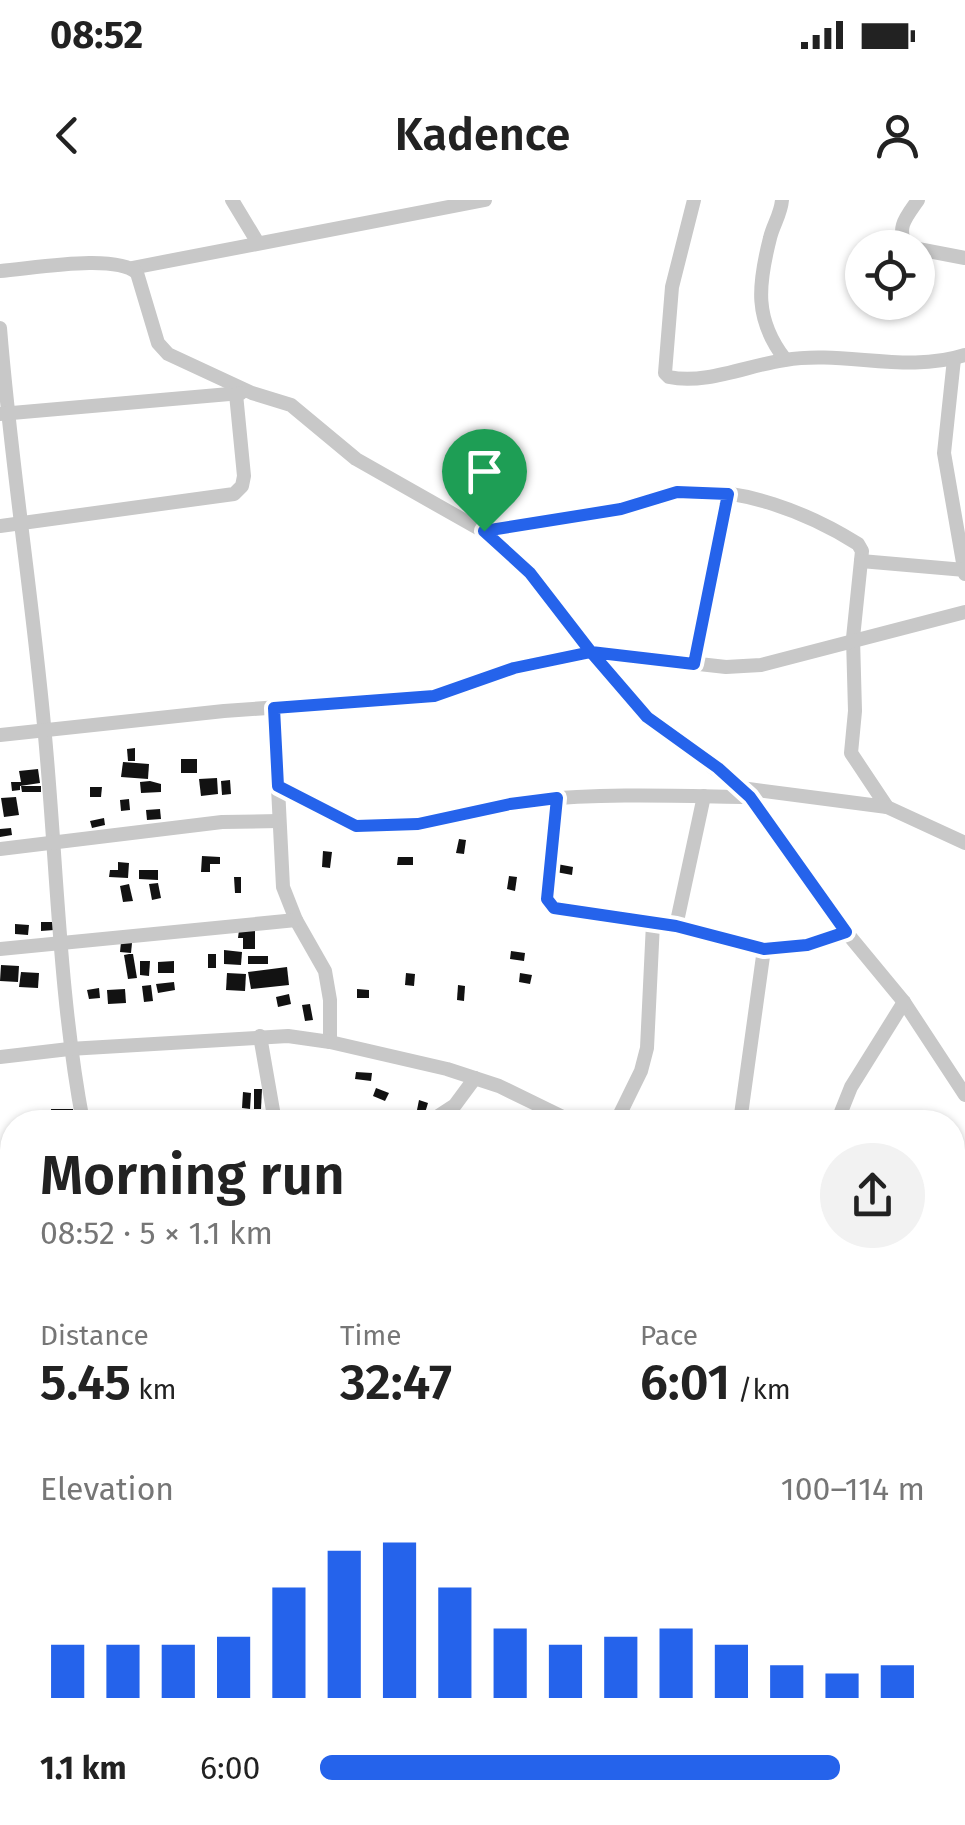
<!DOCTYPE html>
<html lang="en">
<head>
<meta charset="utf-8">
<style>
	:root { --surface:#fff; --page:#f2f2f2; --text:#222; --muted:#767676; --accent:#2563eb }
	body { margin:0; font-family:"Fira Sans",sans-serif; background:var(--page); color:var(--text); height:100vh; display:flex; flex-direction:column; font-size:38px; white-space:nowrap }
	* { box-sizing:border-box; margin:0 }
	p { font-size:32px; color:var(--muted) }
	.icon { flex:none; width:55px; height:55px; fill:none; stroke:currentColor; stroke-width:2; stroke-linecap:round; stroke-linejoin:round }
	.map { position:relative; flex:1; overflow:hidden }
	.drawer { position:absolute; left:0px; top:910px; width:965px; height:715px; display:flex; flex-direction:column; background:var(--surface); border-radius:40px 40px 0 0; box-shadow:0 2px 8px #0004 }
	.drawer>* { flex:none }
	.controls { position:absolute; left:845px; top:30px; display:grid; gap:20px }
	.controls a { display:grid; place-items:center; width:90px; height:90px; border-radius:50%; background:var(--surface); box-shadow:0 2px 8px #0004; font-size:50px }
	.pin { position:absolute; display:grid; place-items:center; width:85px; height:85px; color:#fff; margin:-102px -42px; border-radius:50% 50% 50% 0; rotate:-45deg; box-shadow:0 0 10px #0007 }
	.pin .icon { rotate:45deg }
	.round { display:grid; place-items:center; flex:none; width:105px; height:105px; border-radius:52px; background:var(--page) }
	.headline { display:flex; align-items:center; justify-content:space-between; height:170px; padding:0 40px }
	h1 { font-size:55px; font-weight:600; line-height:75px }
	.stats { display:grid; grid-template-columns:repeat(3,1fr); gap:15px; height:170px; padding:10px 40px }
	.stats div { display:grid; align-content:center }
	.stats b { font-size:50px; font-weight:600 }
	.stats small { font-size:28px; font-weight:400 }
	.stats p { font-size:28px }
	.chart { height:280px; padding:20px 40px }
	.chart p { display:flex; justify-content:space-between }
	.chart svg { width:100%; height:180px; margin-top:10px; stroke:var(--accent); stroke-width:6 }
	ul { padding:0 40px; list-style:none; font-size:32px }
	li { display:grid; grid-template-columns:160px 120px 1fr; align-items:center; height:75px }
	li i { height:25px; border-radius:12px; background:var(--accent) }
	.status { display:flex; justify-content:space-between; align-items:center; height:70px; padding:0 50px; background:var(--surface); direction:ltr }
	.status svg { height:28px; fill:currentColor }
	header { display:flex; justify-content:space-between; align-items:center; height:130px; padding:0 40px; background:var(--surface); font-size:45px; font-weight:600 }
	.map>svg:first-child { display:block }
</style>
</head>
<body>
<div class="status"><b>08:52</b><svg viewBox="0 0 49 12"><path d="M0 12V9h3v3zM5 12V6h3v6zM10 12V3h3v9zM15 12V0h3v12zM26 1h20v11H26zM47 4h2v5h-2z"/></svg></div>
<header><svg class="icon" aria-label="back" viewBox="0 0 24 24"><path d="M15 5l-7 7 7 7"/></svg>Kadence<svg class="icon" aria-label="person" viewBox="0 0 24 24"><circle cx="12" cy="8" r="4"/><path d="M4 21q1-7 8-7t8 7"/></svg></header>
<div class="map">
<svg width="965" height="1625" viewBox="0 0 965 1625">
	<rect width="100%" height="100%" fill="#fff"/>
	<!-- building -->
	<g fill="#121212">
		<polygon points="135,548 135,561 128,561 127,549"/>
		<rect x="181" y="559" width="16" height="14"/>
		<polygon points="123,562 149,564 148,579 121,577"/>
		<polygon points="38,569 40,583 20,586 20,590 12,591 11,582 21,582 19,571"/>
		<polygon points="217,578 218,594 201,596 199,579"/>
		<polygon points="230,580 231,594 222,595 221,581"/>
		<polygon points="150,581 161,584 161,592 141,593 140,582"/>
		<polygon points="21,586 41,586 41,592 22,592"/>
		<polygon points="90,587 102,587 101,597 90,597"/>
		<polygon points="16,597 19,615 4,617 1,598"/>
		<polygon points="129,599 130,610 121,611 120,600"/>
		<polygon points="160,609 161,619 147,620 146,610"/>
		<polygon points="104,618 105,625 92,628 90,621"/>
		<polygon points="11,628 12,635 0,637 0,629"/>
		<polygon points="459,639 466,640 464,654 456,653"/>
		<polygon points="323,651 332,652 330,668 322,667"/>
		<polygon points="202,656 220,657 220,664 210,664 210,672 201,672"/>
		<polygon points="398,657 413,657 413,665 397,665"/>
		<polygon points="118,662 129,663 128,678 109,677 110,670 118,670"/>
		<polygon points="557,664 573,667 572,675 556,672"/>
		<polygon points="139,670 158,670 158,680 139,679"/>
		<polygon points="509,676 517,677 515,691 507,689"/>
		<polygon points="234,677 241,677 241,693 235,693"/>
		<polygon points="158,683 161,698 152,700 149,684"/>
		<polygon points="129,684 133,701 123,702 120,686"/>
		<polygon points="41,722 54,722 54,730 41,731"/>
		<polygon points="15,724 29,725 28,735 15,734"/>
		<polygon points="239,730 255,730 255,749 243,749 243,738 238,738"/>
		<polygon points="121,742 132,743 131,753 120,752"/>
		<polygon points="224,750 242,752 241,765 224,764"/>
		<polygon points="511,751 525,753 524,761 510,759"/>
		<polygon points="129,754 133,754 137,778 128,779 124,755"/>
		<rect x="208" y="754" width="8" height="14"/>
		<rect x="248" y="756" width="20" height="8"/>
		<polygon points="140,761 150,761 149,776 140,775"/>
		<polygon points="174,761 174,773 158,773 158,762"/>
		<polygon points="1,765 19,766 18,782 0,781"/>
		<polygon points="287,767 289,785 251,789 248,772"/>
		<polygon points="21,772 39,773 38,788 19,787"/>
		<polygon points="227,773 246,774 245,791 226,790"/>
		<polygon points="406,773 415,774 414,786 405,785"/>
		<polygon points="520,773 532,775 530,784 519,782"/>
		<polygon points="174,782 175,790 158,793 156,784"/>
		<polygon points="151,785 153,801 144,802 142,786"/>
		<polygon points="458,785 465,786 464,801 457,800"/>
		<polygon points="99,788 100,798 89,799 87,790"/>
		<polygon points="125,789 126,803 108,804 107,790"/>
		<polygon points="357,789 369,790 369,798 357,798"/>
		<polygon points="289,794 291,804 278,807 276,797"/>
		<polygon points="310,804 313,820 305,821 302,805"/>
		<polygon points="356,872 372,873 371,881 355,879"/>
		<polygon points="376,888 389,893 385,901 373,896"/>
		<polygon points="254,889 262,889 261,909 254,909"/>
		<polygon points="243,892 251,893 250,909 242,908"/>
		<polygon points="419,900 428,903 425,913 417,910"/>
		<polygon points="51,909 73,909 73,918 60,918 60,922 52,922"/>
	</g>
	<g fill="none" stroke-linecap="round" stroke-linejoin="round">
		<!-- street -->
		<g stroke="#c8c8c8" stroke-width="14">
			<polyline points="232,0 258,43"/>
			<path d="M694 0 672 87 665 173 669 177C705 185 749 165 785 160 843 150 907 174 965 155"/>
			<path d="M782 0C781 14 773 25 770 38 758 85 754 119 785 159"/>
			<path d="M912 48 907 46C895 28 907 16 918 0"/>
			<polyline points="918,49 965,58"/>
			<polyline points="132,68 485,0"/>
			<path d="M0 71C31 69 115 53 137 73L158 143 168 154 252 193 291 205 356 259 483 331 511 353 633 504 750 597 847 733 904 802 965 895"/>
			<path d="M0 128C11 265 33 400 45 536 57 665 59 795 83 922"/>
			<polyline points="954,159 944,253 965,374"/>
			<polyline points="0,214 241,193"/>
			<polyline points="0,326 234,294 242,286 244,276 236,194"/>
			<path d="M483 331C529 324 577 320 622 309 642 304 661 294 682 292 742 287 807 312 858 344L862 351 853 438 855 511 851 553 887 607"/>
			<polyline points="861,361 965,370"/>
			<polyline points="694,464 728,294"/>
			<polyline points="274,508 283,687 296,720 325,771 330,800 330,842"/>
			<polyline points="0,535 224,511 435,496 514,468 591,452 726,467 761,465 965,412"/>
			<path d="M278 586C300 598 337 623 361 626 420 633 477 607 535 600 606 593 679 596 750 597"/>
			<polyline points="741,588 887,607 965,643"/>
			<polyline points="557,598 547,699 549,705 676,726 764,749 807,745 847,733"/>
			<polyline points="0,649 222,622 279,621"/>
			<polyline points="676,726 704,596"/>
			<polyline points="0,749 296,720"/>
			<polyline points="260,836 275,922"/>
			<polyline points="0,857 69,849 288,836 330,842 447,869 499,886 573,922"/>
			<polyline points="429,922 455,905 475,878"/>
			<polyline points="616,922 641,871 647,848 653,723"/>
			<polyline points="740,922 764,749"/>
			<polyline points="837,922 851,887 904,802"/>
			<polyline points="0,974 12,972"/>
			<polyline points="952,992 965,993"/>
			<polyline points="0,1072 12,1071"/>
			<polyline points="952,1109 965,1059"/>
			<polyline points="952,1148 965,1149"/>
			<polyline points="0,1182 12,1181"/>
			<polyline points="952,1273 965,1286"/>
			<polyline points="0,1287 12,1285"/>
			<polyline points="0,1391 12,1390"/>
			<polyline points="0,1515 12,1514"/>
			<polyline points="157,1612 158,1625"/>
			<polyline points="265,1612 352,1625"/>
			<polyline points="777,1612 792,1625"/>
			<polyline points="0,1620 27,1612"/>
			<polyline points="936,1623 965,1615"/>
			<polyline points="623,1625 628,1612"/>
		</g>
	</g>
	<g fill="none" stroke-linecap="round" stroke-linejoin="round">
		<!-- route casing -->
		<g stroke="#fff" stroke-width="20">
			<polyline id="route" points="484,331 530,373 591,452 514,468 434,496 274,508 278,586 356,626 418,624 510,604 557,598 547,699 554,708 676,726 764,749 807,745 846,732 750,597 718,568 647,517 591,452 694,464 728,294 677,292 621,309 484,331"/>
		</g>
		<!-- route -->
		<use href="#route" stroke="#2563eb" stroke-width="12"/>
	</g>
</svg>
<div class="controls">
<a><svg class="icon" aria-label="locate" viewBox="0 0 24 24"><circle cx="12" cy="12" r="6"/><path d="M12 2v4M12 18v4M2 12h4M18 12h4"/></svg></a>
</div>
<div class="pin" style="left:484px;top:331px;background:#1e9e55"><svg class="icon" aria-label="arrive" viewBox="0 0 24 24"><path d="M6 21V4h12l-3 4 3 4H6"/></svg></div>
<section class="drawer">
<div class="headline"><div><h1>Morning run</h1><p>08:52 · 5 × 1.1 km</p></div><a class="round"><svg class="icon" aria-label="share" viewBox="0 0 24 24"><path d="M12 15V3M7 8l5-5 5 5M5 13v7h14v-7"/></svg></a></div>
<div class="stats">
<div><p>Distance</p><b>5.45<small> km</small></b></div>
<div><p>Time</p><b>32:47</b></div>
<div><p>Pace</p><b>6:01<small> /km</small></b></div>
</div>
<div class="chart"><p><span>Elevation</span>100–114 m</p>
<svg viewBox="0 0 160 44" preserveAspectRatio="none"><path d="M5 44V31M15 44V31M25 44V31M35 44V29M45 44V17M55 44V8M65 44V6M75 44V17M85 44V27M95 44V31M105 44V29M115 44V27M125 44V31M135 44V36M145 44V38M155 44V36"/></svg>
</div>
<ul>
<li><b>1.1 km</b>6:00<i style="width:86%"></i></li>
</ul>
</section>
</div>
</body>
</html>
